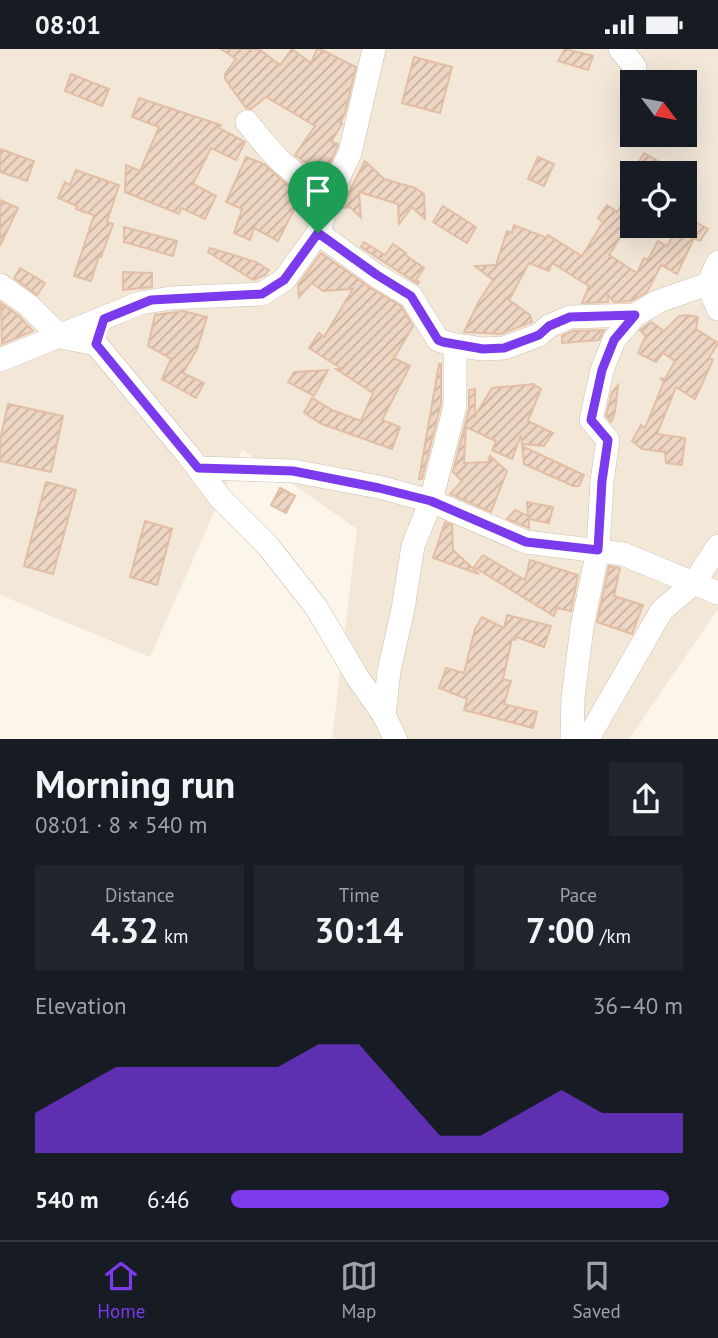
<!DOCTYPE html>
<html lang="en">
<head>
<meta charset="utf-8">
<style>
	:root { --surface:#171b24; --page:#20242c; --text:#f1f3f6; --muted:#9ea1a6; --line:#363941; --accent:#7c3aed }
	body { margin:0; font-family:"PT Sans",sans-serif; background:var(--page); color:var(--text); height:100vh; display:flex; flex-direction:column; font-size:26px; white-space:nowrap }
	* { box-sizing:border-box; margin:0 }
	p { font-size:23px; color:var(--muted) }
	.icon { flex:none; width:38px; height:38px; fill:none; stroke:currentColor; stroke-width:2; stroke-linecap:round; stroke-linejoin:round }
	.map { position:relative; height:690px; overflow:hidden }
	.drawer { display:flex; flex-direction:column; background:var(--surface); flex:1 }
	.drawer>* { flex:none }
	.needle { width:46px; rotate:122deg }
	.buttons { position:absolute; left:620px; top:21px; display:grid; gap:14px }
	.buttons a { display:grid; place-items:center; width:77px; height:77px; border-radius:0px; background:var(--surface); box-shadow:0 7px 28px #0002; font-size:35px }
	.pin { position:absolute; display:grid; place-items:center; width:60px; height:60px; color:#fff; margin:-72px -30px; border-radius:50% 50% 50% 0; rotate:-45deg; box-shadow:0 0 7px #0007 }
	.pin .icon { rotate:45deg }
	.round { display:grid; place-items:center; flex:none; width:74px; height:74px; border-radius:0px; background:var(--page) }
	.summary { display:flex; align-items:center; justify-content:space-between; height:119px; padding:0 35px }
	h1 { font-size:38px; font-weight:800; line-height:52px }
	.metrics { display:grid; grid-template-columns:repeat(3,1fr); gap:10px; height:119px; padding:7px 35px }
	.metrics div { display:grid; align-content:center; border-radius:0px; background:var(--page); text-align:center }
	.metrics b { font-size:35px; font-weight:800 }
	.metrics small { font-size:19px; font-weight:400 }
	.metrics p { font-size:19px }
	.chart { height:196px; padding:14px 35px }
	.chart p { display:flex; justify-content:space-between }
	.chart svg { width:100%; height:126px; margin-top:7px; fill:var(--accent); opacity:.7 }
	ul { padding:0 35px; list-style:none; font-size:23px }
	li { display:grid; grid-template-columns:112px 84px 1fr; align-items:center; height:52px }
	li i { height:18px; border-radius:9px; background:var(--accent) }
	.status { display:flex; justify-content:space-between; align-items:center; height:49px; padding:0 35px; background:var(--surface); direction:ltr }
	.status svg { height:19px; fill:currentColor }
	.tab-bar { display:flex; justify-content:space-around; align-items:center; height:98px; border-top:2px solid var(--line); background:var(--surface); font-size:19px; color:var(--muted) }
	.tab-bar a { display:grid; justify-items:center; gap:4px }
	.tab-bar .selected { color:var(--accent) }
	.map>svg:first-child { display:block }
</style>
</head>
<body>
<div class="status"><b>08:01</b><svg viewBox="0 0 49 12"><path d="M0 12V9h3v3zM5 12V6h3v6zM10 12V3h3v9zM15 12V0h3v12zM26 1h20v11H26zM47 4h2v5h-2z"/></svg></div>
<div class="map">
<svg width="718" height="691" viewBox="0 0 718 691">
	<defs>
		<pattern id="building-hatch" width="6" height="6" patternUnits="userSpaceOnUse" patternTransform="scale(1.75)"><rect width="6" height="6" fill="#efd6c3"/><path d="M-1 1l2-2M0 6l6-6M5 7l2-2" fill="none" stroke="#c6b1a1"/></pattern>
	</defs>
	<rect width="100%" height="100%" fill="#fbf5ea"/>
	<!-- residential -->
	<path fill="#f3e8d8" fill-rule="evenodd" d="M0 0H718V560L629 690H332L357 480 242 400 150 608 0 546ZM632 33H684V86H632ZM632 124H684V177H632Z"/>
	<!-- building -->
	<g fill="url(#building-hatch)" stroke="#e1bea4" stroke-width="2">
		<polygon points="221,0 259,0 280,16 292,0 311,14 317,0 320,0 356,18 345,64 340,74 342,75 331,93 338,95 337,99 324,126 295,106 315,77 266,48 251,60 246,59 225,30 225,25 236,10"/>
		<polygon points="565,0 593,7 588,21 558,12"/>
		<polygon points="414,8 452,18 440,64 402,54"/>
		<polygon points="71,25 109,40 102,57 65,42"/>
		<polygon points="139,49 221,76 219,79 245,93 236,111 211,99 193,135 216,147 205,170 181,159 179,165 125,143 126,116 140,122 159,78 132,68"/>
		<polygon points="0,100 34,112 27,132 0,123"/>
		<polygon points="644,104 658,112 651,124 636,117"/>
		<polygon points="246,108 264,115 285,134 312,152 308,159 298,153 278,192 254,179 250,191 234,184 242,160 226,153"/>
		<polygon points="538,108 554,115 544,137 528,130"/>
		<polygon points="365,112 384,130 415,139 424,145 425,170 412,158 399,175 398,155 359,143 361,169 350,158 341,159"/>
		<polygon points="76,121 119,136 107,173 113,175 101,208 99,207 91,232 74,227 94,166 76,160 77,157 58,149 65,133 70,136"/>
		<polygon points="632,139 632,169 609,206 637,224 644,209 648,211 658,192 667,197 679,177 684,177 685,167 708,180 700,192 694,189 677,225 661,216 647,243 631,252 614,253 608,246 608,253 582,254 589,237 552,214 549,222 529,214 509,251 530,266 532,273 501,285 464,283 479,252 493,231 475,217 496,216 507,182 512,184 514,176 547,189 548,186 582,207 603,173 598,169 607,156 617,163"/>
		<polygon points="0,151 18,159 0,197"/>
		<polygon points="443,157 476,178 467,194 433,173"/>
		<polygon points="124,178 177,192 173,207 124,193"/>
		<polygon points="364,193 385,206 393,195 406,204 404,205 424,219 416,231 419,233 418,235 361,198"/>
		<polygon points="210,199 256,213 269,221 265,226 253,231 208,203"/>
		<polygon points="321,204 369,238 401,257 413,277 394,309 410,317 382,371 400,378 392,400 322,375 304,364 312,349 332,361 361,372 373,344 336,320 342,320 309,299 319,284 324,288 353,240 323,242 312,234 299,248 298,236"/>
		<polygon points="20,219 45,234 37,246 14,229"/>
		<polygon points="123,223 152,224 152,238 123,241"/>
		<polygon points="1,254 19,267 33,282 2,295"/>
		<polygon points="183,262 207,268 197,300 183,324 204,334 196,349 162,330 171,310 148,297 155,266"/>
		<polygon points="687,266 698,268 696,280 718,294 709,309 713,311 695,350 676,338 657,385 685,389 682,416 666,414 665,403 642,400 632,392 641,376 645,379 664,332 660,329 665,330 675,312 663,304 656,313 638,304 646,287 640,281 651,273 664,282 679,267"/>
		<polygon points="604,281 599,291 562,294 562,287 573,282"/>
		<polygon points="439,315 441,315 441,355 422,430 419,430"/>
		<polygon points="328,321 314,347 288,333 294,323"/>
		<polygon points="533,335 541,340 528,372 553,384 544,397 522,395 521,386 512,410 492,401 496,392 466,378 464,414 488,413 490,407 507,422 491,463 450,445 462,432 453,423 469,360 469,341 475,340 475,367 492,339"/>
		<polygon points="618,336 615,363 611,373 606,367 612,343"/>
		<polygon points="8,355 63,367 51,423 0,412 0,391"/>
		<polygon points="522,397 584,426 579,437 573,437 524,415"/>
		<polygon points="46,433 76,441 53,525 24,517"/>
		<polygon points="280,439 295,447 286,464 271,456"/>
		<polygon points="527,453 553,458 549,474 529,470 529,479 507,470 515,461 528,467"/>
		<polygon points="145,472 172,480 157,536 130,528"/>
		<polygon points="445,473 452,476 453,501 479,525 433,509"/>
		<polygon points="483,506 525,531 530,511 578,526 571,562 557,559 554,567 474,518"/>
		<polygon points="609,517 620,519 614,547 643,556 632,585 597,573"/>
		<polygon points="507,566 551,577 544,598 516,588 515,591 512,590 503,630 511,632 504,655 537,663 533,679 464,661 467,650 439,639 446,619 464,624 475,580 482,568 504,579"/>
	</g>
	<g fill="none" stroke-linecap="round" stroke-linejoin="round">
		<!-- minor casing -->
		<g stroke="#cdbeb0" stroke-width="24">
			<g id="minor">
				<polyline points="620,0 635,18"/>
				<path d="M247 73C275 109 289 124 330 146"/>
				<polyline points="318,184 377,227 411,247 438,291 455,296 483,300 504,299 539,286 549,277 570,268 635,266 659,252 708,235 718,260"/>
				<polyline points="708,235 718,213"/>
				<polyline points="0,236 28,256 61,288 96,295 188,406 221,450 268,497 316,558 358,629 384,666 396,691"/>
				<polyline points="0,311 140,254 171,249 262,245 284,231 318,184 330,146 350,104 374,0"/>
				<polyline points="198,419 293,422 379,438 431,452 526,493 623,505 718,544"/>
				<polyline points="384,666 389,622 403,560 413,497 431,452 455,357 455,296"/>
				<polyline points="572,691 573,649 582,578 598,501 602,432 608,391 591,371 602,321 614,291 635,266"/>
				<polyline points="587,691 662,561 694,534 718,497"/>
			</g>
		</g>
		<!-- minor -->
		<use href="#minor" stroke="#fff" stroke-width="23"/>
	</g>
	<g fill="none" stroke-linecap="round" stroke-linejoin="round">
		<!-- route casing -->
		<g stroke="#fff" stroke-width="14">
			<polygon id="route" points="318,184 377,226 411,247 438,291 443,293 483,300 504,299 539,286 549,277 570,268 635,266 614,291 602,321 591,371 608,391 602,432 598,501 526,493 431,452 379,439 293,422 198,419 96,295 104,270 151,251 262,245 284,231"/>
		</g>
		<!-- route -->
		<use href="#route" stroke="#7c3aed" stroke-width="9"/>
	</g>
</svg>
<div class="buttons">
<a><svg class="needle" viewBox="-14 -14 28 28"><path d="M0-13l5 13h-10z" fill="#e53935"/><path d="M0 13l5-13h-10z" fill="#9ea1a6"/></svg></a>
<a><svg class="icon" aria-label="locate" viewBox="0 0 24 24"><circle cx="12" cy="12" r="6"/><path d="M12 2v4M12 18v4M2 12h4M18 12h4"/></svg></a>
</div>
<div class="pin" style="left:318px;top:184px;background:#1e9e55"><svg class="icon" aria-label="arrive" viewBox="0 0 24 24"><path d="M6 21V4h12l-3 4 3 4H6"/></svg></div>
</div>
<section class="drawer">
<div class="summary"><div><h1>Morning run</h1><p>08:01 · 8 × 540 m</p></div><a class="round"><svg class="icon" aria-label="share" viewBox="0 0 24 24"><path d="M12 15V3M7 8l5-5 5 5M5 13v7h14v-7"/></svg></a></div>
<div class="metrics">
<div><p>Distance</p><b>4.32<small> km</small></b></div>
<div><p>Time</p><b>30:14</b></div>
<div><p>Pace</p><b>7:00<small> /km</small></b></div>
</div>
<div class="chart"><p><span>Elevation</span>36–40 m</p>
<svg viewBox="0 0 160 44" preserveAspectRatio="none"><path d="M0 44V30L10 22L20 14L30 14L40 14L50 14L60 14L70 6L80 6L90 22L100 38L110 38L120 30L130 22L140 30L150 30L160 30V44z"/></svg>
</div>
<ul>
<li><b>540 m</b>6:46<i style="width:97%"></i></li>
</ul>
</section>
<nav class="tab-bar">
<a class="selected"><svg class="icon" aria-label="home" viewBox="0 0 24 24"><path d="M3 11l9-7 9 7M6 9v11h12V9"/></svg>Home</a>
<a><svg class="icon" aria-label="map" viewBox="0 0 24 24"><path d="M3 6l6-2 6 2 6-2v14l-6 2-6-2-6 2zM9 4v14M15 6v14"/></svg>Map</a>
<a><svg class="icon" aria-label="saved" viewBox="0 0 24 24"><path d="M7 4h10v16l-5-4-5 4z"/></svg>Saved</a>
</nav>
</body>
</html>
